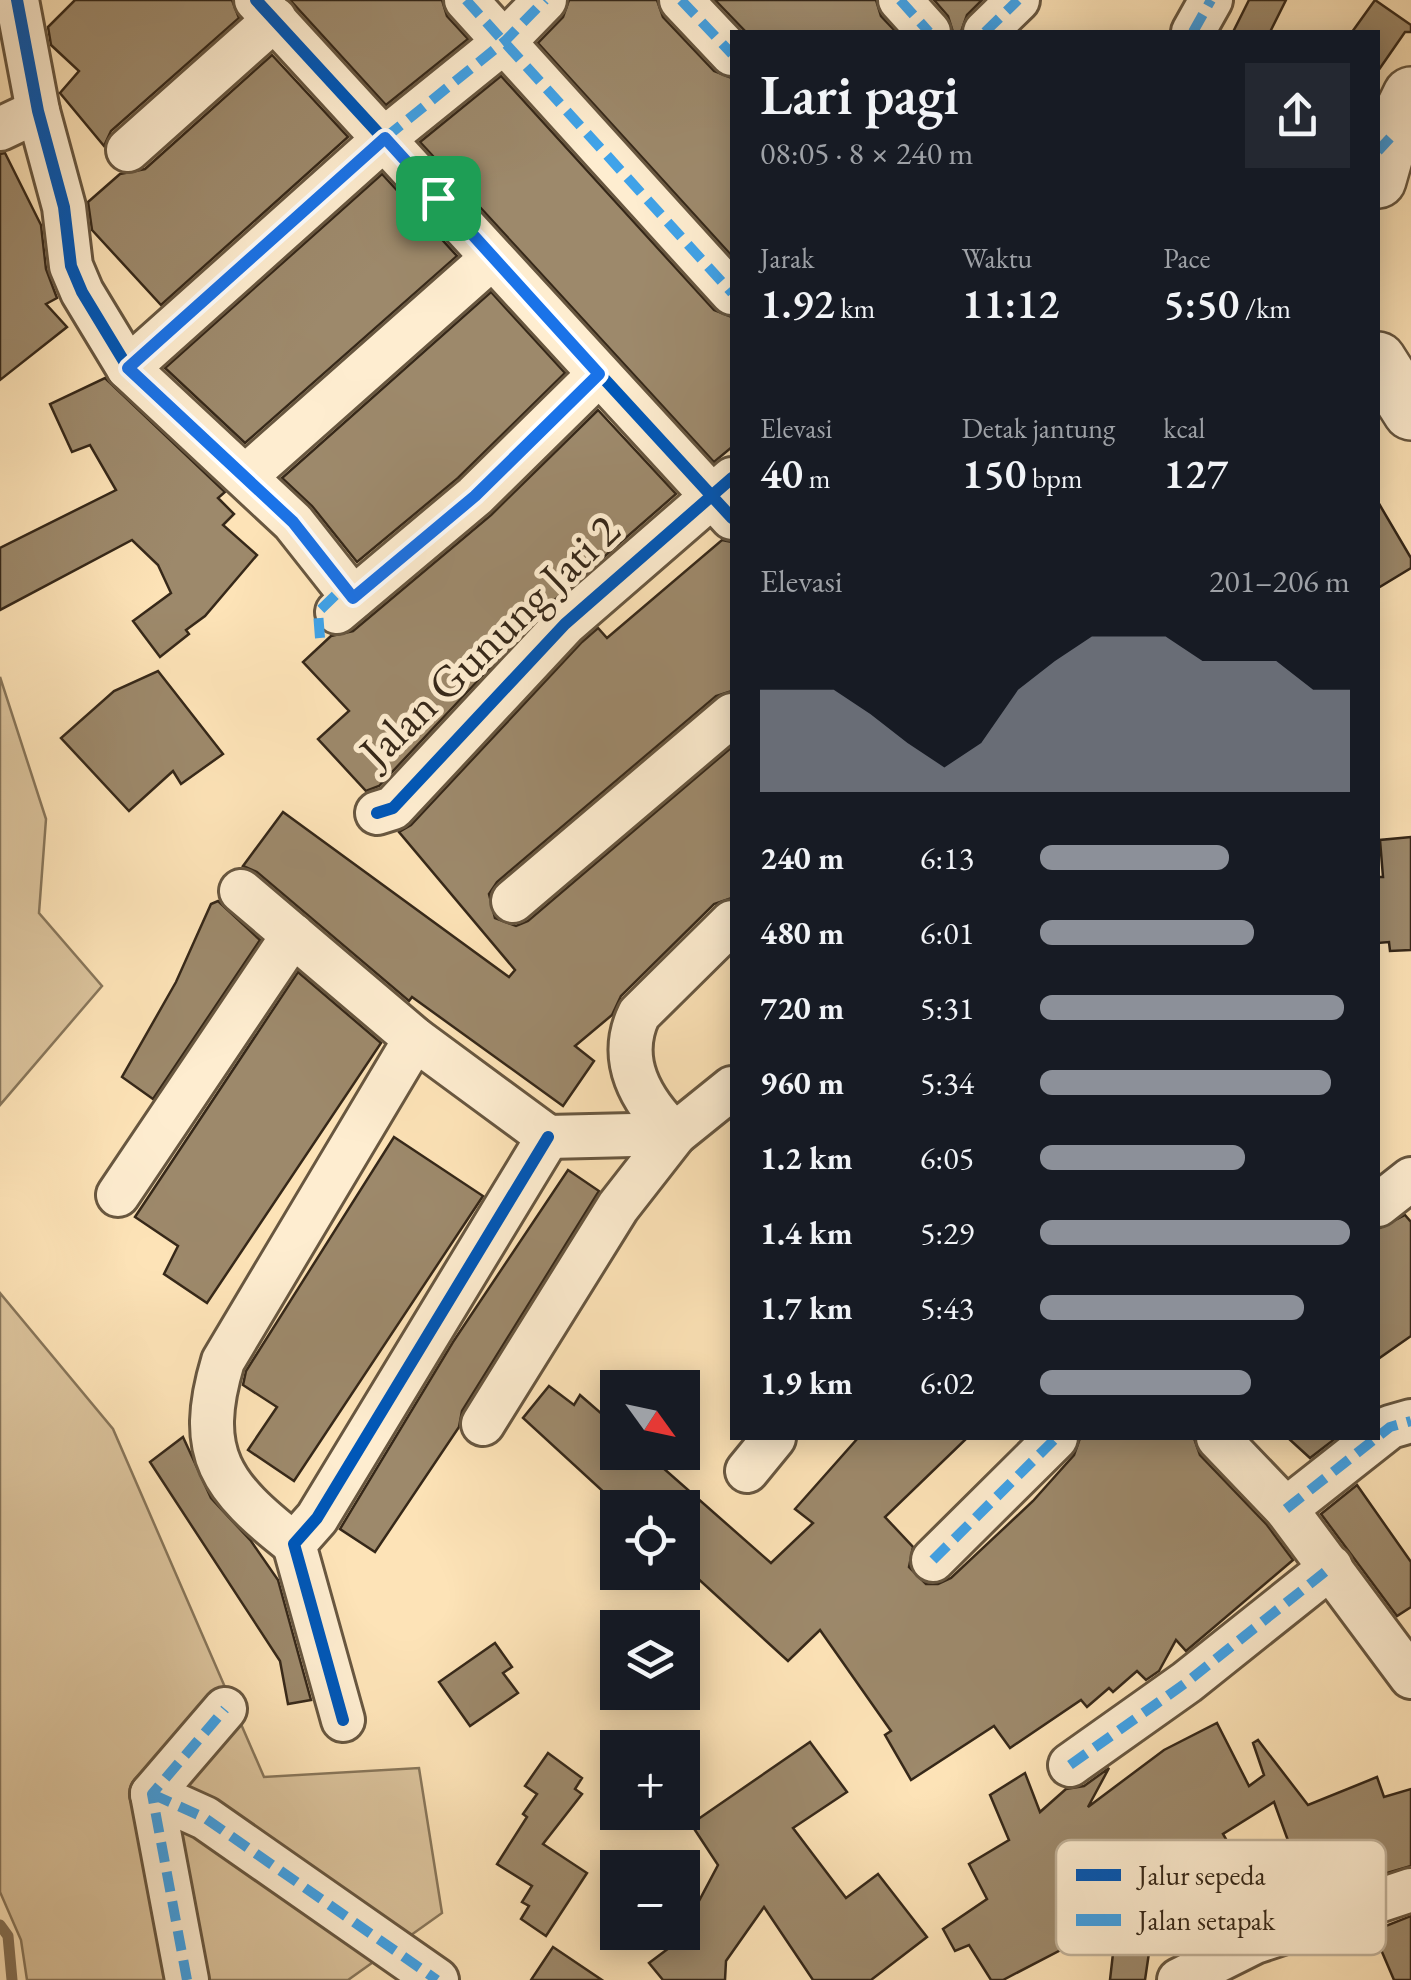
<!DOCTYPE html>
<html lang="id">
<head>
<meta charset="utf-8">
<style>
	:root { --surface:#171b24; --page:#242831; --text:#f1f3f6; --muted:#9ea1a6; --accent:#8c9099 }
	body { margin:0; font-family:"EB Garamond",serif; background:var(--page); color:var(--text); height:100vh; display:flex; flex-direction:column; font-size:38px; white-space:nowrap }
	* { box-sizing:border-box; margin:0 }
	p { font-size:32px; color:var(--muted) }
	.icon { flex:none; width:55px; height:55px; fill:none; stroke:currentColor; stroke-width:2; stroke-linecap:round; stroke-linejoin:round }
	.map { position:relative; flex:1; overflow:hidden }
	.details { position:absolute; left:730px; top:30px; width:650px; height:1410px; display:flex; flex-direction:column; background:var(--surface); border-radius:0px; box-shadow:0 5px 25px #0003 }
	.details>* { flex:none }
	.needle { width:65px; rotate:123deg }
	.fabs { position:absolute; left:600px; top:1370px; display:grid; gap:20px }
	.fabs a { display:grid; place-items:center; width:100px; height:100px; border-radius:0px; background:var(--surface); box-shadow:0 5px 25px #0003; font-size:50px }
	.pin { position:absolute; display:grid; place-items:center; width:85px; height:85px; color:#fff; margin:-42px; border-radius:20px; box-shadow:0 5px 15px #0006 }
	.round { display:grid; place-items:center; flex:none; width:105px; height:105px; border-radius:0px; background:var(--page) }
	.headline { display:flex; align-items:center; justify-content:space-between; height:170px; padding:0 30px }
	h1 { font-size:55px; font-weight:600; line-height:75px }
	.stats { display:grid; grid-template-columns:repeat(3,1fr); gap:15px; height:170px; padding:10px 30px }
	.stats div { display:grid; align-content:center }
	.stats b { font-size:42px; font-weight:600 }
	.stats small { font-size:28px; font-weight:400 }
	.stats p { font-size:28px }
	.chart { height:280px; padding:20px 30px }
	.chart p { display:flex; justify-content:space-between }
	.chart svg { width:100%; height:180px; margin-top:10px; fill:var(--accent); opacity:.7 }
	ul { padding:0 30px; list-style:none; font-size:32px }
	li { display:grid; grid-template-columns:160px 120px 1fr; align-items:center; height:75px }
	li i { height:25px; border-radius:12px; background:var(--accent) }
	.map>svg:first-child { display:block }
</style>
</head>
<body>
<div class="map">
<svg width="1411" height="1980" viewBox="0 0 1411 1980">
	<rect width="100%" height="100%" fill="#fde3b7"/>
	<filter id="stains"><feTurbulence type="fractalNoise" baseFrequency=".002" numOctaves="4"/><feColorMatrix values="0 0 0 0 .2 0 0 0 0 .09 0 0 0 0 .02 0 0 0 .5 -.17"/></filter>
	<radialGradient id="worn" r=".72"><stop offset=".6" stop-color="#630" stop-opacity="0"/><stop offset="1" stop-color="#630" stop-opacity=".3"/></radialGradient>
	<!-- green -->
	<g fill="#dbc39c" stroke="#88765a" stroke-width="2.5">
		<polygon points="0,677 46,819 39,913 102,986 0,1105"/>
		<polygon points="0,1293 113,1429 264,1777 419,1768 442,1913 348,1980 27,1980 21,1940 0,1892"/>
	</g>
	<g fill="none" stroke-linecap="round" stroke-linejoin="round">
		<!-- stream -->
		<polyline stroke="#857257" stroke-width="11" points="0,1925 8,1936 12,1980"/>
	</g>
	<!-- building -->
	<g fill="#9d896b" stroke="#362819" stroke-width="2.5">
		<polygon points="75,0 232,0 239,18 111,131 104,146 60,93 79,71 51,45 48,27"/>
		<polygon points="290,0 442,0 447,16 468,39 386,105"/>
		<polygon points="569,0 657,0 663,17 714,71 732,78 732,256 538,43 563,17"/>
		<polygon points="715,0 876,0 881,16 896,32 746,32"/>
		<polygon points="934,0 982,0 967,15 961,32 953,32 948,16"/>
		<polygon points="1249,0 1286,0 1270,32 1233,32"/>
		<polygon points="1375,0 1411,25 1411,32 1405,32 1378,71 1378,32 1352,32"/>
		<polygon points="272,55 348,137 161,305 92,230 88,202 120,174 145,169"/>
		<polygon points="501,76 714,310 732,317 732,447 714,462 420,142"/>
		<polygon points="5,153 41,225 46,269 57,298 46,304 67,327 0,380 0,154"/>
		<polygon points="382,174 457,256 245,443 165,368"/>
		<polygon points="491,292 565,373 458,478 357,562 312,506 282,478"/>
		<polygon points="105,378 225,492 218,498 234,514 223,525 257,555 205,616 186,630 189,634 160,657 133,621 171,593 158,565 132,540 0,610 0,548 116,490 90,445 72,452 50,404"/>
		<polygon points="598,410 676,494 549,605 379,786 366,791 318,739 349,711 303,662 331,636 353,631 491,515"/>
		<polygon points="1378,502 1411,558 1411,568 1378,588"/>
		<polygon points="722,540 732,542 732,691 716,696 497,882 489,894 495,918 516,926 528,921 732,747 732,898 714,904 621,996 612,1015 575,1046 594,1061 563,1106 412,997 409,1001 257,872 243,866 283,812 509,977 515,970 399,832 411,825 582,642 598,628 607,638"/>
		<polygon points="158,671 223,754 181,784 173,771 129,811 61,738 114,691"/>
		<polygon points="1411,837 1411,950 1390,951 1389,942 1378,943 1378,877 1383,877 1380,840"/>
		<polygon points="218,901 260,940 153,1099 122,1077 176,982 211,904"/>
		<polygon points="298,972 381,1043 207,1303 164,1274 178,1246 135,1217"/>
		<polygon points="394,1137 483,1196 294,1481 248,1450 277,1407 243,1385 246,1371"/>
		<polygon points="568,1170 599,1191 462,1411 459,1427 375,1552 340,1529 453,1342"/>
		<polygon points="1405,1215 1411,1222 1411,1336 1378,1359 1378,1229"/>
		<polygon points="549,1386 574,1405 580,1395 618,1428 618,1452 645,1452 771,1563 813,1523 795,1509 858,1438 967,1438 885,1517 913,1547 909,1567 926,1584 938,1584 951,1578 1033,1501 1074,1455 1080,1438 1194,1438 1200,1455 1267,1525 1293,1560 1186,1651 1176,1640 1159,1671 1146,1680 1137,1671 1113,1692 1109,1688 1087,1707 1081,1700 1010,1748 994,1726 911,1780 885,1735 891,1731 820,1630 788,1661 682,1564 682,1508 621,1508 523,1418"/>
		<polygon points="183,1437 211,1498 251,1541 278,1580 311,1700 288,1704 280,1661 150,1462"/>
		<polygon points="1288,1438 1336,1438 1310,1458"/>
		<polygon points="1357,1485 1411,1562 1411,1607 1397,1616 1321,1514"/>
		<polygon points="495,1643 512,1667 503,1673 518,1693 470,1726 439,1682"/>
		<polygon points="1217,1723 1249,1786 1264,1775 1253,1743 1258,1740 1308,1805 1377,1777 1384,1797 1411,1789 1411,1866 1360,1881 1358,1874 1307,1893 1274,1802 1223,1834 1234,1853 1212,1867 1248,1918 1187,1948 1156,1905 1145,1980 1110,1980 1116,1927 1086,1944 1082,1939 1003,1980 991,1980 969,1945 955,1951 943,1929 987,1899 969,1864 1009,1840 990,1795 1025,1773 1040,1812 1066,1789 1084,1786 1109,1768 1088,1807 1164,1750"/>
		<polygon points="810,1742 847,1792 793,1828 846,1898 878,1874 927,1937 871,1980 813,1980 764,1907 726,1961 725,1980 663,1980 649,1963 693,1930 690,1918 718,1865 691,1824"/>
		<polygon points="548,1753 582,1778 575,1789 582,1794 543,1844 587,1873 546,1936 521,1919 529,1906 522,1902 532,1886 497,1864 527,1817 523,1814 537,1794 525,1786"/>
		<polygon points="1411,1916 1411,1980 1394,1980 1373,1931"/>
		<polygon points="553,1947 602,1980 531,1980"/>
	</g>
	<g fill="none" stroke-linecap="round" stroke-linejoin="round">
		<!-- minor casing -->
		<g stroke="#685740" stroke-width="48">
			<g id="minor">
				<polyline points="17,0 38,111 64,207 71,266 82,292 128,368 293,522 353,598"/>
				<polyline points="256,0 732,518"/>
				<polyline points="466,0 732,293"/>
				<polyline points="681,0 732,54"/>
				<polyline points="900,0 929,32"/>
				<polyline points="985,32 1018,0"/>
				<polyline points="1193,32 1211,0"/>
				<polyline points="0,129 38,111"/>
				<polyline points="128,150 275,19"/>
				<polyline points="128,368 385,138 505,41 545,0"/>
				<polyline points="246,476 492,258"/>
				<polyline points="337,612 475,496 599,374"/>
				<polyline points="377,813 393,808 565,624 732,479"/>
				<polyline points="241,891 415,1039 548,1137 675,1134 732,1088"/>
				<polyline points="513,901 732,715"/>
				<polyline points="118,1195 293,935"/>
				<polyline points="1378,1205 1411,1179"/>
				<path d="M483 1424 618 1207 675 1134C641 1101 617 1060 639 1014L732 922"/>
				<polyline points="1218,1438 1286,1509 1411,1677"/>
				<polyline points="747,1471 774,1438"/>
				<polyline points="1286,1509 1390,1427 1411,1421"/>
				<path d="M294 1544C221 1487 195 1454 223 1361L415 1039"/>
				<polyline points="933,1560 1056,1438"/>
				<polyline points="343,1720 294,1544 317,1518 548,1137"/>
				<polyline points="1070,1765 1187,1682 1331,1567"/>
				<polyline points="152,1794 205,1818 437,1980"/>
				<polyline points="187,1980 152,1794 225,1709"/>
				<polyline points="1179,1980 1255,1942 1411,1890"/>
			</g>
		</g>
		<!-- tertiary casing -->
		<g stroke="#685740" stroke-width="60">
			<g id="tertiary">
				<polyline points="1378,180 1390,138 1411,95"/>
				<polyline points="1378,360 1411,412"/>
			</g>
		</g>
		<!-- minor -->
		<use href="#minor" stroke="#feedd0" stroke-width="42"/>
		<!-- tertiary -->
		<use href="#tertiary" stroke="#feedd0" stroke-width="55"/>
		<!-- quiet -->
		<g stroke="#3fa3ea" stroke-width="10" stroke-dasharray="20 10" stroke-linecap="butt">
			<polyline points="466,0 732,293"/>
			<polyline points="681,0 732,54"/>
			<polyline points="900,0 929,32"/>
			<polyline points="985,32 1018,0"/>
			<polyline points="1193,32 1211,0"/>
			<polyline points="385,138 505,41 545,0"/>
			<polyline points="1378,151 1390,138"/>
			<polyline points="320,638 318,612 344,587"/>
			<polyline points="1286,1509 1390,1427 1411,1421"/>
			<polyline points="933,1560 1056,1438"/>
			<polyline points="1070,1765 1187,1682 1331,1567"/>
			<polyline points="152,1794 205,1818 437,1980"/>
			<polyline points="187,1980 152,1794 225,1709"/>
		</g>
		<!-- cycleway casing -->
		<g stroke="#feedd0" stroke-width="19">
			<g id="cycleway">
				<polyline points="17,0 38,111 64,207 71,266 82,292 128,368 293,522 353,598"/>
				<polyline points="256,0 732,518"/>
				<polyline points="377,813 393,808 565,624 732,478"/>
				<polyline points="343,1720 294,1544 317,1518 548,1137"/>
			</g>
		</g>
		<!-- cycleway -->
		<use href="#cycleway" stroke="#0057b8" stroke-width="12"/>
	</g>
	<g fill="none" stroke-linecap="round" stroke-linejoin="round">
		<!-- route casing -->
		<g stroke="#fff" stroke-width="20">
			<polygon id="route" points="385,138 599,374 475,496 353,598 293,522 128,368"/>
		</g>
		<!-- route -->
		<use href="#route" stroke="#1a73e8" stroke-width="12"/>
	</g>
	<g text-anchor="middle" stroke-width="10" stroke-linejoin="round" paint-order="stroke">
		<!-- street labels -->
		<g font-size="45" fill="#362819" stroke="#feedd0">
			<text transform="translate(489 640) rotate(-44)" y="16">Jalan Gunung Jati 2</text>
		</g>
	</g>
	<!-- legend -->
	<rect x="1056" y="1840" width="330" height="115" rx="15" fill="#feedd0" stroke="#c2b299" stroke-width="2.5"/>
	<rect x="1076" y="1869" width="45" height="12" fill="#0057b8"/>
	<rect x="1076" y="1914" width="45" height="12" fill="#3fa3ea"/>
	<g font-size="28" fill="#362819">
		<text x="1138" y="1885">Jalur sepeda</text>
		<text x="1138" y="1930">Jalan setapak</text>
	</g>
	<rect width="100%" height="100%" filter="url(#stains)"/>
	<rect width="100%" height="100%" fill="url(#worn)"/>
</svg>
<div class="fabs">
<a><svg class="needle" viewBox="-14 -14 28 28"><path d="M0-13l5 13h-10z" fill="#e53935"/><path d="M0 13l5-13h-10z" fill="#9ea1a6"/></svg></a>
<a><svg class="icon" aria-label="locate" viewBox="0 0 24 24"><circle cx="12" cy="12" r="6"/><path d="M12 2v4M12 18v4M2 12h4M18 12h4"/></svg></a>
<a><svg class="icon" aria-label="layers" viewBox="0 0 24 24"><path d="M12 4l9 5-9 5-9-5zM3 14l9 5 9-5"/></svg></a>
<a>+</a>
<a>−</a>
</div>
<div class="pin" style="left:438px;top:198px;background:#1e9e55"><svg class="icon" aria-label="arrive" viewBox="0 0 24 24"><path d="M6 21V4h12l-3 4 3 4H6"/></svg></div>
<section class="details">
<div class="headline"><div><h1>Lari pagi</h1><p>08:05 · 8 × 240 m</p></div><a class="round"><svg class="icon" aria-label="share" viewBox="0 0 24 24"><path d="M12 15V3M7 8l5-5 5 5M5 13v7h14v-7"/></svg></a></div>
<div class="stats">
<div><p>Jarak</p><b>1.92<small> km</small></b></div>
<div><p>Waktu</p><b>11:12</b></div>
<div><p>Pace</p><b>5:50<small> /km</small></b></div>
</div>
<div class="stats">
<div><p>Elevasi</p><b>40<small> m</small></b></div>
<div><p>Detak jantung</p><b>150<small> bpm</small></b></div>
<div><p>kcal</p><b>127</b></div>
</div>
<div class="chart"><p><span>Elevasi</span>201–206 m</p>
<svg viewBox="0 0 160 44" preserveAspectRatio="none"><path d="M0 44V19L10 19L20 19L30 25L40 32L50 38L60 32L70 19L80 12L90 6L100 6L110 6L120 12L130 12L140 12L150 19L160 19V44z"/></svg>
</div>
<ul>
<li><b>240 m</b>6:13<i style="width:61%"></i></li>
<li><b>480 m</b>6:01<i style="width:69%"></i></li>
<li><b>720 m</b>5:31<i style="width:98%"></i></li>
<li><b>960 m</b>5:34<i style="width:94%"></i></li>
<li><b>1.2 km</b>6:05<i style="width:66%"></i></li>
<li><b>1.4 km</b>5:29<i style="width:100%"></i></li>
<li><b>1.7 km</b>5:43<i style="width:85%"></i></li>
<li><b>1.9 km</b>6:02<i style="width:68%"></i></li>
</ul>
</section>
</div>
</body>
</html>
